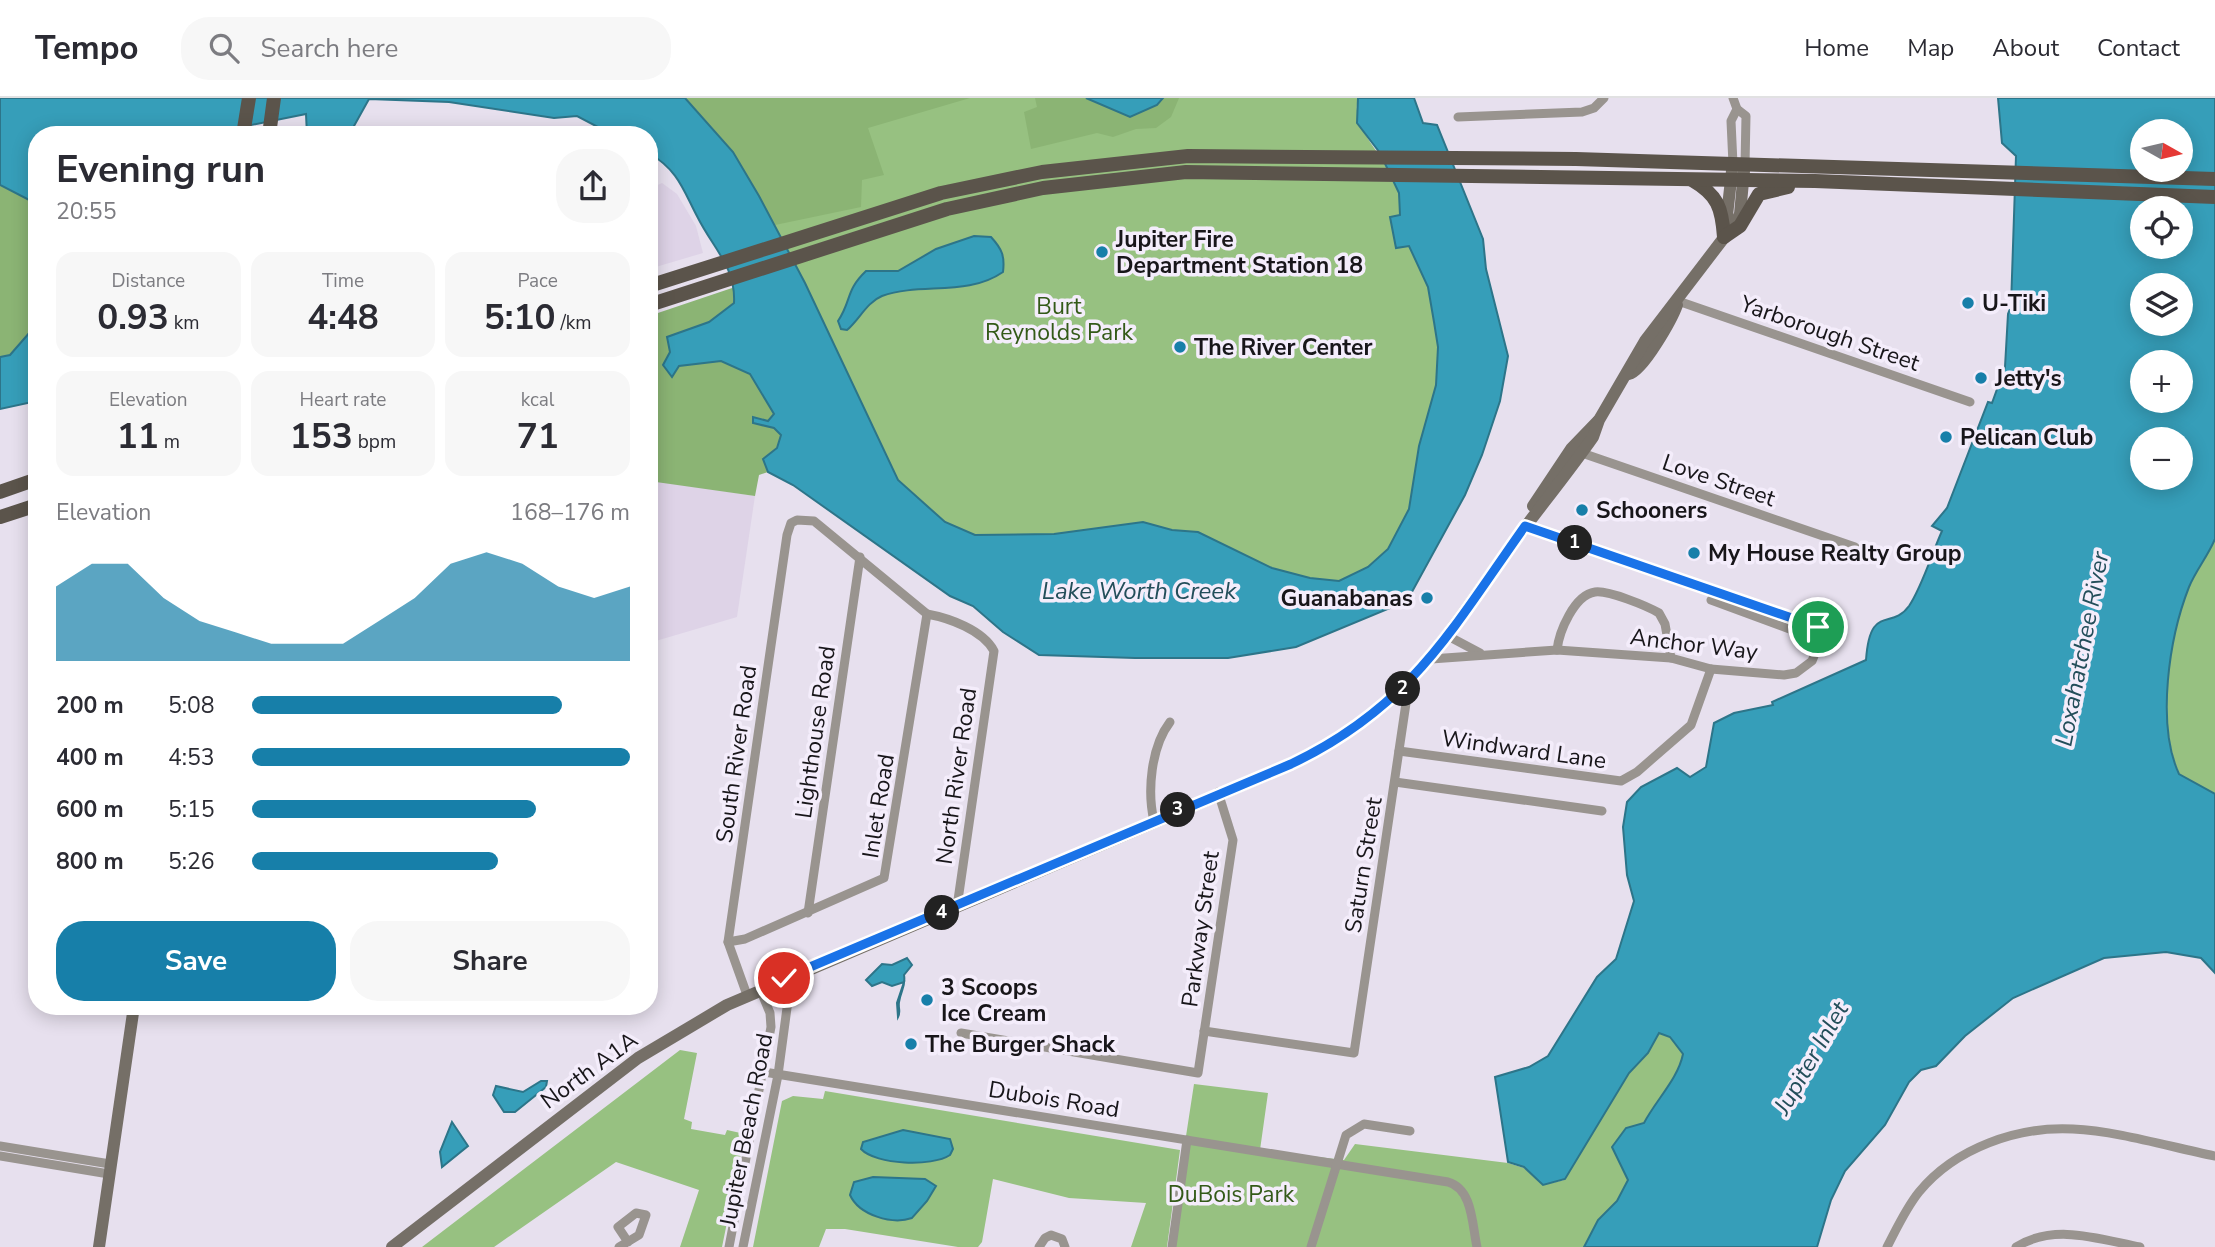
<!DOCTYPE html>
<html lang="en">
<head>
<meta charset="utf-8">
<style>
	:root { --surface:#fff; --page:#f7f7f7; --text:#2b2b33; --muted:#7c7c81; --line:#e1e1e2; --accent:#177fa9 }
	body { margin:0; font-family:"Nunito Sans",sans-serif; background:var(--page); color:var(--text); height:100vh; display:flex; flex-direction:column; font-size:26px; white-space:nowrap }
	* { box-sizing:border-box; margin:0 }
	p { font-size:23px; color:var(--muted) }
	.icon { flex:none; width:38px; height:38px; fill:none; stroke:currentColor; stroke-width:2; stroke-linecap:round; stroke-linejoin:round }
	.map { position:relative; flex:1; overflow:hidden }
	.sheet { position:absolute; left:28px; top:28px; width:630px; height:889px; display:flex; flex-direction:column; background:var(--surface); border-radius:28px; box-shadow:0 4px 18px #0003 }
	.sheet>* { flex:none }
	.needle { width:46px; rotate:98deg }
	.controls { position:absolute; left:2130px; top:21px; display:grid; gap:14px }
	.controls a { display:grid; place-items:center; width:63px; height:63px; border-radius:50%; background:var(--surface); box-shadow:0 4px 18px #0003; font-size:35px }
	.pin { position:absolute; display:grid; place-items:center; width:60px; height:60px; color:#fff; margin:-30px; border:4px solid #fff; border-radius:50%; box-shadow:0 2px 7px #0007 }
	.km { position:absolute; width:35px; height:35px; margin:-18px; border-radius:50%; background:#222; color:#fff; font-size:19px; line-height:35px; text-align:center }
	.round { display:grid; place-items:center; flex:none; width:74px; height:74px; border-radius:28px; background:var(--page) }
	.overview { display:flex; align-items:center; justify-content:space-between; height:119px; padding:0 28px }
	h1 { font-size:38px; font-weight:700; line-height:52px }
	.stats { display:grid; grid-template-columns:repeat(3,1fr); gap:10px; height:119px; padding:7px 28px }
	.stats div { display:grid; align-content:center; border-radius:18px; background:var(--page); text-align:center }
	.stats b { font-size:35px; font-weight:700 }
	.stats small { font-size:19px; font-weight:400 }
	.stats p { font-size:19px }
	.chart { height:196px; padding:14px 28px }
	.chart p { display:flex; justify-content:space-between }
	.chart svg { width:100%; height:126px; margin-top:7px; fill:var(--accent); opacity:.7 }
	.action { display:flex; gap:14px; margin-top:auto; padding:14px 28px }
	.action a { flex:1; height:80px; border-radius:28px; background:var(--accent); color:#fff; font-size:28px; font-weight:700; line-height:80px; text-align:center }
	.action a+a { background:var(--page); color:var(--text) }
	ul { padding:0 28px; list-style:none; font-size:23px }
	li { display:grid; grid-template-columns:112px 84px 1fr; align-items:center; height:52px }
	li i { height:18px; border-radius:9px; background:var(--accent) }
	header { display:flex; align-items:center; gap:42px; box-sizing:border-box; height:98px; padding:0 35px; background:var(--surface); border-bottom:2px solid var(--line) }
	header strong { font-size:33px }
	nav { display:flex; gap:38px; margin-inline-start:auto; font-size:24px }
	.search { width:490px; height:63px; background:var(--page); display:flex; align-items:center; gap:18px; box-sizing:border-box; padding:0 24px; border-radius:28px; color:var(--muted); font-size:26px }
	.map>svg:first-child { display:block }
</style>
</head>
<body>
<header>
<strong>Tempo</strong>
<div class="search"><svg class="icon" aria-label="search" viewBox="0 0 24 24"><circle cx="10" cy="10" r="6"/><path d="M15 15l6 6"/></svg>Search here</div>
<nav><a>Home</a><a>Map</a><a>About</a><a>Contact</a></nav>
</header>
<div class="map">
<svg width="2215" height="1149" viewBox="0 0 2215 1149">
	<rect width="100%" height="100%" fill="#e7e0ee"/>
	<!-- built -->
	<g fill="#ded3e7">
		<polygon points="662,85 677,96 696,128 703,155 649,171 649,91"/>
		<polygon points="649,382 755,398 737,519 649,545"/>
	</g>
	<!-- green -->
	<g fill="#97c181">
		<path d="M685 0H1086L1090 3 1157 7 1163 0H1358C1349 34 1392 61 1399 95 1400 102 1399 110 1400 117L1390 119 1396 149 1409 147 1428 189 1438 249 1436 287 1419 348 1409 411 1388 451 1368 469 1339 483 1310 480 1272 470 1198 434 1172 432 1143 424 1054 436 975 437 945 424 898 383 805 185 759 98Z"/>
		<path d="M2215 441V696L2180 677C2156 626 2169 541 2189 489 2196 472 2208 458 2215 441Z"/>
		<path d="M1659 934 1671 937 1684 956C1668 1026 1627 1092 1585 1149H1169L1194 986 1268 995 1260 1052 1344 1062 1355 1046 1508 1065 1524 1070 1543 1087 1564 1082 1637 961Z"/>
		<polygon points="680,952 697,955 684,1021 692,1024 691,1031 725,1037 727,1032 745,1036 722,1149 680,1149 699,1092 616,1064 494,1149 422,1149"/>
		<polygon points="825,993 1180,1052 1167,1149 1131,1149 1146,1105 1069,1100 993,1081 982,1144 978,1149 958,1149 845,1131 826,1131 819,1149 753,1149 782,1003 793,998 823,1001"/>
	</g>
	<!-- forest -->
	<g fill="#8bb474">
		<polygon points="685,0 970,0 868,30 884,77 862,82 861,109 775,127 759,98"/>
		<polygon points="1035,0 1086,0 1110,10 1157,7 1163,0 1179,0 1171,19 1156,30 1136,31 1113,39 1097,35 1031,51 1024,14 1037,9"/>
		<polygon points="0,87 37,106 37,226 10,258 0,259"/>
		<polygon points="735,189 734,205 709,224 667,239 679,268 721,263 750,276 774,316 768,323 782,337 777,350 764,361 768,374 759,377 755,398 649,383 649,218"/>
	</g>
	<!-- water -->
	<g fill="#369eb9" stroke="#2d7589" stroke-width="2" fill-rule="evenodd">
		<path d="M0 0H685L733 54 759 98 805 185 898 382 945 424 975 437 1054 436 1143 424 1172 432 1198 434 1272 470 1310 480 1339 483 1368 469 1388 451 1409 411 1419 348 1436 287 1438 249 1434 224 1428 189 1409 148 1396 150 1390 119 1400 117 1399 95 1380 55 1357 25 1358 0H1414L1423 25 1437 27 1483 141 1486 171 1508 258 1500 303 1482 357 1465 397 1407 503 1296 549 1228 560H1135L1039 557 1003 534 973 508 950 498 793 387 768 374 763 361 777 350 781 337 774 330 753 325V319L768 323 774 316 750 276 721 263 679 268 672 279 663 267 670 254 667 239 709 224 734 205C736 169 713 150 698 120 683 92 679 73 649 55V37H613L577 18 554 20 449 4 369 1 349 37H307L306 16 226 32 225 37H37V106L0 87Z"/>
		<polygon points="1086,0 1163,0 1157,7 1130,19"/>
		<path d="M1998 0H2215V441C2208 458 2196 472 2189 489 2169 540 2156 626 2179 676L2215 696V875L2201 860 2166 854 2104 860 2013 900 1965 938 1936 968 1921 972 1909 984 1885 1027 1845 1073 1831 1102 1817 1149H1584L1598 1122 1617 1103 1628 1082 1612 1049 1626 1030 1644 1025C1656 1002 1678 981 1683 956L1670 939 1659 935 1648 955 1629 975 1565 1081 1543 1087 1524 1069 1508 1064 1495 979 1529 969 1548 958 1597 879 1616 861 1634 803 1627 777 1623 729 1627 704 1641 689 1677 670 1690 679 1706 669 1714 625 1734 615 1773 607 1772 604 1866 562C1870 505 1891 533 1909 508 1922 489 1932 455 1942 433L1932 428 1947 410 1988 304 1992 305 2005 269 2008 216 2011 208 2016 58 2002 45ZM2142 33H2180V72H2142ZM2142 110H2180V149H2142ZM2142 187H2180V226H2142ZM2142 264H2180V303H2142ZM2142 341H2180V380H2142Z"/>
		<path d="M974 138 991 139C1002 151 1005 158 1003 174 967 199 921 184 882 198 867 204 859 222 847 232L841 231 838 223C852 202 845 193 866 173H898L936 151Z"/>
		<polygon points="37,226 37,303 0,311 0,259 10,257"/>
		<path d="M907 860 912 867 904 877C906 888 901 892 899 904 898 911 901 913 898 919L897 905 904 884 892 888 882 884 872 888 866 882 882 866 892 867Z"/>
		<polygon points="541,983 547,983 546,989 515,1014 504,1014 493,997 496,988 523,994"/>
		<polygon points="452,1024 468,1048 442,1069 440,1054"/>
		<path d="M903 1032 950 1041 953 1051 950 1057C932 1069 876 1067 861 1051L863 1044Z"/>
		<path d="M873 1079 925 1081 936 1088 927 1103 912 1120C892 1127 859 1117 850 1097L854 1084Z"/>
	</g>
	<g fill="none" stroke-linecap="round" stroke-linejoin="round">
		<!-- street -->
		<g stroke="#99948f" stroke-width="9">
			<polyline points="1733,0 1737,11 1746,18 1745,67"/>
			<polyline points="1458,19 1582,14 1594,10 1604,0"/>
			<polyline points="1733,66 1731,23 1737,11"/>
			<polyline points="1678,203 1970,304"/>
			<polyline points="1579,354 1855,449"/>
			<polyline points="1525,428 1823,531"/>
			<polyline points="1448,538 1480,555"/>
			<path d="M1557 552C1559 534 1574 497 1595 494 1608 492 1647 508 1659 515L1665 526 1671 560"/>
			<polyline points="1431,561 1557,552 1671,560 1711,571 1784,577 1796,575 1812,563 1814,558 1810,546 1795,533 1711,502"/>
			<polyline points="1399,653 1621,683 1637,674 1691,627 1711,571"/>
			<polyline points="1395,684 1602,713"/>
			<path d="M1154 723C1147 693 1151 649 1170 624"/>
			<polyline points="808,815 860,459"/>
			<polyline points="728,844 745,841 884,780 927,516"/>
			<path d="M747 897 728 844 787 437 791 425 797 422 814 423 927 516C949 520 983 532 994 553L957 809"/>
			<polyline points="1204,933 1354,955 1409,585"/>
			<polyline points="961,935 1198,975 1233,742 1218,694"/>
			<path d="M764 974 1448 1084C1473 1091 1472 1127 1477 1149"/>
			<polyline points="0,1048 110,1066"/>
			<polyline points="0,1058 109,1076"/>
			<polyline points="619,1149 639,1137 646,1117 636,1115 618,1129 628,1144"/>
			<polyline points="729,1149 771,929 770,915 760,891"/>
			<polyline points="743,1149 778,977 787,910 784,880"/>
			<polyline points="1039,1149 1045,1140 1051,1137 1062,1141 1065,1149"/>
			<polyline points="1172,1149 1187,1042"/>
			<polyline points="1311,1149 1346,1037 1364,1026 1410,1033"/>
			<path d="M1887 1149C1897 1130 1906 1110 1919 1094 1955 1050 2018 1028 2073 1031 2118 1033 2170 1049 2215 1058"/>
			<path d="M2016 1149C2054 1125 2099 1141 2140 1149"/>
		</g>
		<!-- secondary -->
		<g stroke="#756f67" stroke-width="12">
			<polyline points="1725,135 1732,73"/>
			<path d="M1629 276C1643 273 1672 221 1677 207"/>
			<polyline points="1533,408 1571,351 1598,323"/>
			<polyline points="99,1149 134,908"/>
			<path d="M392 1149 638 960 727 907 1291 666C1403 612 1437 551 1506 455 1534 416 1565 379 1593 339L1599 322 1645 243 1736 124 1740 116 1744 73"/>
		</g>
		<!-- primary -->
		<g stroke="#5b544b" stroke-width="14">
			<polyline points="243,37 249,0"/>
			<polyline points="269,37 274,0"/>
			<path d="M1692 82C1718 97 1722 110 1724 139"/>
			<polyline points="1724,139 1740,128 1759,96 1788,89"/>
			<polyline points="649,188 941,95 1042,74 1188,58 1576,61 2215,81"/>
			<polyline points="649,207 947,111 1043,90 1186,74 1815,83 2215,99"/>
			<polyline points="0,394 37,381"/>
			<polyline points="0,419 37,407"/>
		</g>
	</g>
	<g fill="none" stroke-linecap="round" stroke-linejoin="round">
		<!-- route casing -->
		<g stroke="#fff" stroke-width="14">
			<path id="route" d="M784 880 1291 666C1411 609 1452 531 1525 428L1818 529"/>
		</g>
		<!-- route -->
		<use href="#route" stroke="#1a73e8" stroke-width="9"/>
	</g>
	<!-- markers -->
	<g fill="#177fa9" stroke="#f4edfb" stroke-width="2.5">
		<circle cx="1102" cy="154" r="7"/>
		<circle cx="1968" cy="205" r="7"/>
		<circle cx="1180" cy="249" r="7"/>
		<circle cx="1981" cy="280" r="7"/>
		<circle cx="1946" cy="339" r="7"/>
		<circle cx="1582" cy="412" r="7"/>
		<circle cx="1694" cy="455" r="7"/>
		<circle cx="1427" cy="500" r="7"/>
		<circle cx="927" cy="902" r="7"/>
		<circle cx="911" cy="946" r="7"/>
	</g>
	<g text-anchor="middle" stroke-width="7" stroke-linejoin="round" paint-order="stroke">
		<!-- poi labels -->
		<g font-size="23" font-weight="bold" fill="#18161a" stroke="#f4edfb" text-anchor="start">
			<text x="1116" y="149">Jupiter Fire<tspan x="1116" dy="26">Department Station 18</tspan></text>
			<text x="1982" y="213">U-Tiki</text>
			<text x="1194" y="257">The River Center</text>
			<text x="1995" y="288">Jetty's</text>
			<text x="1960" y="347">Pelican Club</text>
			<text x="1596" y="420">Schooners</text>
			<text x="1708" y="463">My House Realty Group</text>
			<text x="1413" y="508" text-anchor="end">Guanabanas</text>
			<text x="941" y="897">3 Scoops<tspan x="941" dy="26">Ice Cream</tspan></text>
			<text x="925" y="954">The Burger Shack</text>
		</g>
		<!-- park labels -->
		<g font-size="23" fill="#335a18" stroke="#f4edfb">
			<text x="1059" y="216">Burt<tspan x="1059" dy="26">Reynolds Park</tspan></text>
			<text x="1231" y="1104">DuBois Park</text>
		</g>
		<!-- street labels -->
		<g font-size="23" fill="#18161a" stroke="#f4edfb">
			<text transform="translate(1830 235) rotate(19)" y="8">Yarborough Street</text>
			<text transform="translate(1719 382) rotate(19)" y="8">Love Street</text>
			<text transform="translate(1694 546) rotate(7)" y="8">Anchor Way</text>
			<text transform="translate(815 634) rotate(-82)" y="8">Lighthouse Road</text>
			<text transform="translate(1524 651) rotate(8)" y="8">Windward Lane</text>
			<text transform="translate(736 656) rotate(-82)" y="8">South River Road</text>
			<text transform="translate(956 678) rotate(-82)" y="8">North River Road</text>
			<text transform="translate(878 708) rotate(-81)" y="8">Inlet Road</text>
			<text transform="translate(1363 767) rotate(-81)" y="8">Saturn Street</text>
			<text transform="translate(1200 831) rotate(-82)" y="8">Parkway Street</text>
			<text transform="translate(589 972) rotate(-36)" y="8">North A1A</text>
			<text transform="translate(1054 1001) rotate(9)" y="8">Dubois Road</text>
			<text transform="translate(746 1032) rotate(-79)" y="8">Jupiter Beach Road</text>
		</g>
		<!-- water labels -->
		<g font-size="24" font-style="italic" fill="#234e5a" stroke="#f4edfb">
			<text x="1139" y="501">Lake Worth Creek</text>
			<text transform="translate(2082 551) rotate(-79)" y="8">Loxahatchee River</text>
			<text transform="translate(1811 960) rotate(-60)" y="8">Jupiter Inlet</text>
		</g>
	</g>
</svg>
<div class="controls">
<a><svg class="needle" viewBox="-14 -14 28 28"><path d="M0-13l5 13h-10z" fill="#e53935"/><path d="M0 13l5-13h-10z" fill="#7c7c81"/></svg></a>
<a><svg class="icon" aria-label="locate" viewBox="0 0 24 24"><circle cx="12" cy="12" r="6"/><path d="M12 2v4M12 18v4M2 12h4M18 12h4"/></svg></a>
<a><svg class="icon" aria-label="layers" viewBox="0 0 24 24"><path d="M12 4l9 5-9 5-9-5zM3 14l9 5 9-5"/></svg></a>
<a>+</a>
<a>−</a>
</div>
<div class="pin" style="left:1818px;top:529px;background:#1e9e55"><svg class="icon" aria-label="arrive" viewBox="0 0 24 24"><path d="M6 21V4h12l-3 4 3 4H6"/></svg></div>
<div class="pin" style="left:784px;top:880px;background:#d93025"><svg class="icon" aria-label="check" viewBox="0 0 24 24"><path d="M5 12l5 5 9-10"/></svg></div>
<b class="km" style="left:1575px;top:445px">1</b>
<b class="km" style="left:1403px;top:591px">2</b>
<b class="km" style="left:1178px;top:712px">3</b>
<b class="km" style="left:942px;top:815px">4</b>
<section class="sheet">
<div class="overview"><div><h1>Evening run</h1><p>20:55</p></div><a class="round"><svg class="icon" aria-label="share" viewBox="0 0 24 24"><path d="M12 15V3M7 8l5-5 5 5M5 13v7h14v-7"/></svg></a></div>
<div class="stats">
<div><p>Distance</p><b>0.93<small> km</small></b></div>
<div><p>Time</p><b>4:48</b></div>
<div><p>Pace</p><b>5:10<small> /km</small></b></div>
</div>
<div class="stats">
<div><p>Elevation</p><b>11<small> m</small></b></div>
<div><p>Heart rate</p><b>153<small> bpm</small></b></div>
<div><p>kcal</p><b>71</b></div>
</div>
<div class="chart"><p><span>Elevation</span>168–176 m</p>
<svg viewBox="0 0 160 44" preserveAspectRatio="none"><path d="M0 44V18L10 10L20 10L30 22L40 30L50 34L60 38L70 38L80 38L90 30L100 22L110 10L120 6L130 10L140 18L150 22L160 18V44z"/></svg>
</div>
<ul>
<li><b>200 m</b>5:08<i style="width:82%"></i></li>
<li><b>400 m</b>4:53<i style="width:100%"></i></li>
<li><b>600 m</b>5:15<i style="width:75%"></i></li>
<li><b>800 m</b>5:26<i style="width:65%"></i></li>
</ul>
<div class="action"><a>Save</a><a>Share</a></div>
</section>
</div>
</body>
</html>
